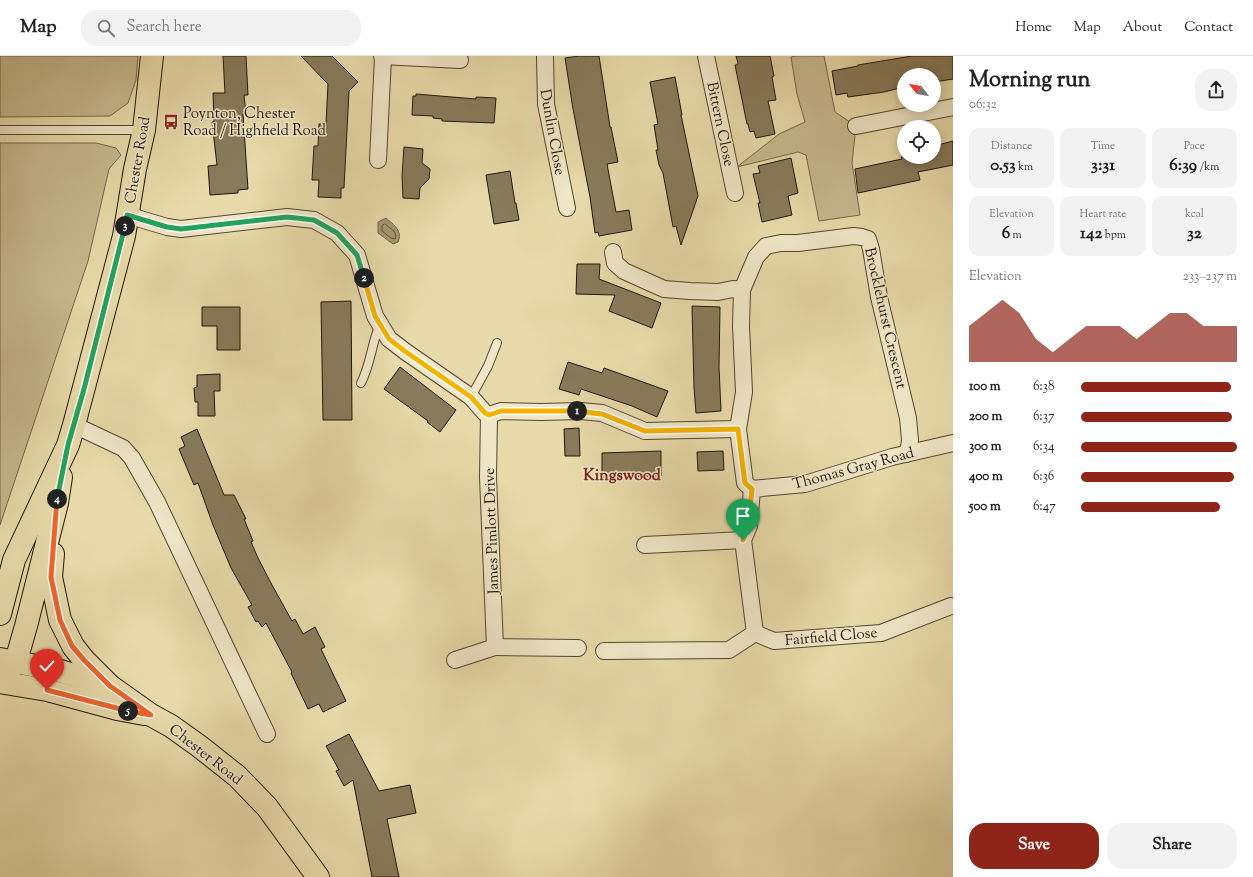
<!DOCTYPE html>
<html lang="en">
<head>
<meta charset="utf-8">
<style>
	:root { --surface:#fff; --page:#f2f2f2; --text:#222; --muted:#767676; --line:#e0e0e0; --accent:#8f2418 }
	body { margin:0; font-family:"Sorts Mill Goudy",serif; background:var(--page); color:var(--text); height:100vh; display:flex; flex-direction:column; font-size:15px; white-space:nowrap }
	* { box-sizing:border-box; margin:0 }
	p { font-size:13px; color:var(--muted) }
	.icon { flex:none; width:22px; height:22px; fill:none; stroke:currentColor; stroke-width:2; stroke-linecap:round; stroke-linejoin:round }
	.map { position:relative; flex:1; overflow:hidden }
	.panel { display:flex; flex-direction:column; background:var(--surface); width:300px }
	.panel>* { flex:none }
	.needle { width:26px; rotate:301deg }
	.controls { position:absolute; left:897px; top:12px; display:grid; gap:8px }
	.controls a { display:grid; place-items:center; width:44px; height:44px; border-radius:50%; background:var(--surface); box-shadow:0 2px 10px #0003; font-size:20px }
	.pin { position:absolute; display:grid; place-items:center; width:34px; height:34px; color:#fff; margin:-41px -17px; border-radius:50% 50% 50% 0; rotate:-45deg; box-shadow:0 0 4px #0007 }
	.pin .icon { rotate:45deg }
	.km { position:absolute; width:20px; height:20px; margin:-10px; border-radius:50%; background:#222; color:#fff; font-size:11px; line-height:20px; text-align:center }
	.round { display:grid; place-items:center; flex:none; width:42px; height:42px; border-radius:16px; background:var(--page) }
	.summary { display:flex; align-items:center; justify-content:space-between; height:68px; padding:0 16px }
	h1 { font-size:22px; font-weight:800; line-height:30px }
	.stats { display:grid; grid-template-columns:repeat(3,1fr); gap:6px; height:68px; padding:4px 16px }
	.stats div { display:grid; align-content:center; border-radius:10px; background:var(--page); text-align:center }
	.stats b { font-size:17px; font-weight:800 }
	.stats small { font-size:11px; font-weight:400 }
	.stats p { font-size:11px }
	.chart { height:112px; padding:8px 16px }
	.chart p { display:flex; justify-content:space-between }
	.chart svg { width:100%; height:72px; margin-top:4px; fill:var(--accent); opacity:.7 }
	.action { display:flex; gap:8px; margin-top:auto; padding:8px 16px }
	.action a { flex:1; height:46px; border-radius:16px; background:var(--accent); color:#fff; font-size:16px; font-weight:800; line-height:46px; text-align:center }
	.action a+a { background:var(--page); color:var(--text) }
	ul { padding:0 16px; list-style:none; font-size:13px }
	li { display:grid; grid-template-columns:64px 48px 1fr; align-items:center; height:30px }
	li i { height:10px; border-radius:5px; background:var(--accent) }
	header { display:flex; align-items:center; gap:24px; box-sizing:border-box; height:56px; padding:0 20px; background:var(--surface); border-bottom:1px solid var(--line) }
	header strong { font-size:19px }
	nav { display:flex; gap:22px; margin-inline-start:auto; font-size:14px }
	.search { width:280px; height:36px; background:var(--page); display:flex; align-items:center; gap:10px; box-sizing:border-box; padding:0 14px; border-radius:16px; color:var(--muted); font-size:15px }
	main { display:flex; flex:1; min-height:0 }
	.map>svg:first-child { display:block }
</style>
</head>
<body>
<header>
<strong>Map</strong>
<div class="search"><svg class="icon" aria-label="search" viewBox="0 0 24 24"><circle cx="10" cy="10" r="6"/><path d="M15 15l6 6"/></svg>Search here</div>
<nav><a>Home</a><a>Map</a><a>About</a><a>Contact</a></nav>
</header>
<main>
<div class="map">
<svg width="953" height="821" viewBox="0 0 953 821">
	<rect width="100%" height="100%" fill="#e8daaa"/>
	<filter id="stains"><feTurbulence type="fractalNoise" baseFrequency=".005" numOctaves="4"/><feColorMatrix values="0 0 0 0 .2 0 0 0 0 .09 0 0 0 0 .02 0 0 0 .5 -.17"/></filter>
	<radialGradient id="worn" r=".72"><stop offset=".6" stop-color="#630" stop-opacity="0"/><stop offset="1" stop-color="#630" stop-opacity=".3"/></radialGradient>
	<!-- green -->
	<g fill="#c6b98e" stroke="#74674a">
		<polygon points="0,0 138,0 136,24 128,47 110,60 0,61"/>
		<polygon points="796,0 824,0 835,56 856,70 852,107 860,159 819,165 806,99 798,96 737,111 779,78 805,66 797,38 791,1"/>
		<polygon points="0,87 96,87 116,92 121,99 109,113 88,205 0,469"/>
	</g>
	<!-- water -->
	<path fill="#a49772" stroke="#706346" d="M386 162C394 169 403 175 398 186L393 188 378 177V166Z"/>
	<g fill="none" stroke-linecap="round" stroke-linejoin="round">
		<!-- shore -->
		<polygon stroke="#62563c" stroke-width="1" points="385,168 394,175 396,180 395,183 391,182 382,175 382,170"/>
	</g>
	<!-- building -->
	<g fill="#887b5b" stroke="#211505">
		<polygon points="223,0 246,0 248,39 244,39 246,58 243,58 248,133 238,134 238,137 210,139 208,110 217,109 212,66 214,66 213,37 225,37"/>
		<polygon points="301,0 332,0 358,26 349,35 344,132 341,132 341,142 318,141 319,124 312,124 314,90 318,90 319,68 326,68 328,28"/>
		<polygon points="579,0 599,0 610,71 611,71 618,106 607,108 616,156 629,154 632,174 599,180 598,176 595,177 590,141 573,53 565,2"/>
		<polygon points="736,0 770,0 774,20 772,21 776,44 768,45 775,78 756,82 754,75 750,76 748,68 747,68 735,9 737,9 738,7"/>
		<polygon points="912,0 953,0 953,23 934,26 934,19 904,19 904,31 884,36 848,41 847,37 836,39 832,15 858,10 858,9"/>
		<polygon points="675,21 682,59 681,59 698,140 681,189 676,170 673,171 663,117 659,109 656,94 658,94 654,69 658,68 650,26"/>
		<polygon points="416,38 476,43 476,41 496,42 494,67 442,65 442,63 433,62 433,60 412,59 413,40 416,40"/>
		<polygon points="953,85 953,109 918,116 920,124 858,137 855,113 902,103 901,101 934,101 934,90"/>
		<polygon points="404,91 423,93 422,107 430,113 429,123 420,132 419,143 403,142 402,120"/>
		<polygon points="791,102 798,137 788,140 792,159 762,166 758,147 760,147 753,118 760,117 758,110"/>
		<polygon points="510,115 515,147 516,147 519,164 494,168 486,119"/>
		<polygon points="577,208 600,208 599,223 661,247 652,272 609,255 615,239 576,238"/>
		<polygon points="351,245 352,364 323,364 321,246"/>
		<polygon points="692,250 720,251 719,311 721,355 696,357 694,332"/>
		<polygon points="202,251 240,251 240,294 217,294 217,270 202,270"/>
		<polygon points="568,306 602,317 604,312 668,335 657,361 632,350 581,333 579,339 559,333"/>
		<polygon points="400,311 456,354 440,376 427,366 428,365 384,333"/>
		<polygon points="220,318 220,335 214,335 215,360 198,360 198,346 195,346 194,332 197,331 197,319"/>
		<polygon points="579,372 580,400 565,400 564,373"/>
		<polygon points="197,373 224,439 234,439 246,463 244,463 253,485 251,486 258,502 272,529 292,565 295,563 303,578 315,571 325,591 321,593 346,645 323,656 319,648 308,653 291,617 292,616 266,567 262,571 258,565 256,566 248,551 252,549 231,512 213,469 198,427 194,429 179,393 185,390 181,381"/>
		<polygon points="661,395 661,420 602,421 602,397"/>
		<polygon points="723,395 724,414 698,415 697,396"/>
		<polygon points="349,678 379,735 410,729 416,757 387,763 399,821 372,821 353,724 344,730 336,715 339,714 326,690"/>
	</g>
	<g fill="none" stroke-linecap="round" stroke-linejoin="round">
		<!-- service casing -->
		<g stroke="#53462e" stroke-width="10">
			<g id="service">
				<polyline points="0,74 143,74"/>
				<path d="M361 327C371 308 371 289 380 268"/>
				<polyline points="471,341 488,310 497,287"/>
			</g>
		</g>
		<!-- minor casing -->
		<g stroke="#53462e" stroke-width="18">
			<g id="minor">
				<polyline points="382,0 460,4"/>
				<polyline points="545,0 546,48 567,152"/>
				<polyline points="706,0 735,137"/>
				<polyline points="856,70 953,51"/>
				<polyline points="378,104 383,1"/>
				<polyline points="127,159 167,171 181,173 287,161 314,164 337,177 357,199 375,260 389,283 406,296 471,341 485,357 489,359 501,355 541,356 581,355 602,357 645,375 738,373"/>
				<polyline points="613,196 615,207 624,215 664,233 690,235 718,236 733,233 742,234"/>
				<polyline points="489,359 488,421 495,591 578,592"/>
				<polyline points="74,369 123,392 132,402 157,446 267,678"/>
				<polyline points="752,433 745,427 738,373 744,336 741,270 742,234 756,201 766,190 781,187 798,187 854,180 862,181 868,183 871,193 879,241 908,362 910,384 909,392 906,398"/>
				<polyline points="752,433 805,428 892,401 953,387"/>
				<polyline points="645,489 743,484"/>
				<polyline points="755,577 774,585 881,577 951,550"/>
				<polyline points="604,595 729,594 755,577 743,484 749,470 752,433"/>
				<polyline points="455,604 495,591"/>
			</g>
		</g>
		<!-- primary casing -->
		<g stroke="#211505" stroke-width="24">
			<g id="primary">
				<polyline points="53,498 51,521 60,564 73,590 84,604 108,628"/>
				<polyline points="0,558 14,504 68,389 74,369 124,180 135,113 144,74 152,0"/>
				<polyline points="0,603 57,614 110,630 151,659 171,670 199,690 237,720 267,751 318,821"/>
				<polyline points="0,626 16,605 26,570 57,447 61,421"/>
				<polyline points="0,626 47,634 117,653 144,658"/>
			</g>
		</g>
		<!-- service -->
		<use href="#service" stroke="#f0e7c8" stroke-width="8"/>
		<!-- minor -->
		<use href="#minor" stroke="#f0e7c8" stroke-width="16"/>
		<!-- primary -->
		<use href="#primary" stroke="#e8daaa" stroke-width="22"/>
	</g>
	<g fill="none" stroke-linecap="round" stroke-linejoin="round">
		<!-- split-1 casing -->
		<g stroke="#fff" stroke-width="8">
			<polyline id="split-1" points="577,355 602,358 645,375 738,373 745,427 752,433 748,470 743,484"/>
		</g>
		<!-- split-2 casing -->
		<g stroke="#fff" stroke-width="8">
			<polyline id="split-2" points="364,222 375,260 389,283 406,296 471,341 485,357 489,359 501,355 577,355"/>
		</g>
		<!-- split-3 casing -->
		<g stroke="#fff" stroke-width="8">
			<polyline id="split-3" points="125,170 127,159 167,171 181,173 287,161 314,164 337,177 357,199 364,222"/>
		</g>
		<!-- split-4 casing -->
		<g stroke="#fff" stroke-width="8">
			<polyline id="split-4" points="57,443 68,389 84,333 125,170"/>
		</g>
		<!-- split-5 casing -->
		<g stroke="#fff" stroke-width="8">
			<polyline id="split-5" points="57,443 51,521 60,564 72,590 84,604 110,630 151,659 128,655"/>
		</g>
		<!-- split-6 casing -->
		<g stroke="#fff" stroke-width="8">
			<polyline id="split-6" points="47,634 128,655"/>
		</g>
		<!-- split-1 -->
		<use href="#split-1" stroke="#f5b400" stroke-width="5"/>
		<!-- split-2 -->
		<use href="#split-2" stroke="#f5b400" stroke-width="5"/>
		<!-- split-3 -->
		<use href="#split-3" stroke="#22a559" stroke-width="5"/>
		<!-- split-4 -->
		<use href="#split-4" stroke="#22a559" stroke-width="5"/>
		<!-- split-5 -->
		<use href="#split-5" stroke="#f0652b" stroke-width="5"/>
		<!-- split-6 -->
		<use href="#split-6" stroke="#f0652b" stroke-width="5"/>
	</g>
	<!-- icons -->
	<defs>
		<g id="bus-bare" transform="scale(1.2)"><path d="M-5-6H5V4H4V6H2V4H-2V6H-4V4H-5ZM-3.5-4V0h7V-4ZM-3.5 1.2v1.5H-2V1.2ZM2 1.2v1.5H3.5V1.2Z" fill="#8f2418" stroke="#f0e7c8" stroke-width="2.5" paint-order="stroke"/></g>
	</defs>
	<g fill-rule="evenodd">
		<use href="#bus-bare" x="171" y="66"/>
	</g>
	<g text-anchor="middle" stroke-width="3" stroke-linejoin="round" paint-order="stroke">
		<!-- poi labels -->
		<g font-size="15" fill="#211505" stroke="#f0e7c8" text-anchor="start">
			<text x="183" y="62">Poynton, Chester<tspan x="183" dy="17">Road / Highfield Road</tspan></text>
		</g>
		<!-- street labels -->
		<g font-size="15" fill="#211505" stroke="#f0e7c8">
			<text transform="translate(721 68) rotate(78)" y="5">Bittern Close</text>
			<text transform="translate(553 76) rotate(80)" y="5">Dunlin Close</text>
			<text transform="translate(137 104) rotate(-80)" y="5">Chester Road</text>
			<text transform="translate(886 262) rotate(77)" y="5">Brocklehurst Crescent</text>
			<text transform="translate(853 412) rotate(-15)" y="5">Thomas Gray Road</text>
			<text transform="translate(491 475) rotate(-92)" y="5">James Pimlott Drive</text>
			<text transform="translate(831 580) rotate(-5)" y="5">Fairfield Close</text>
			<text transform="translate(206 698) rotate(38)" y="5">Chester Road</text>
		</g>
		<!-- neighbourhood labels -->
		<g font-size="16" font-weight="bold" fill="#7a1f14" stroke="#f0e7c8">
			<text x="622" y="424">Kingswood</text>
		</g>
	</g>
	<rect width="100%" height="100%" filter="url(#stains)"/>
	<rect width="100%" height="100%" fill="url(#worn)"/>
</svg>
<div class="controls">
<a><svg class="needle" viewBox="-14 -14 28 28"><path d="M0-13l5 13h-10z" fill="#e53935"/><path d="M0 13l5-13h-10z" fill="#767676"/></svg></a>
<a><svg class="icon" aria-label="locate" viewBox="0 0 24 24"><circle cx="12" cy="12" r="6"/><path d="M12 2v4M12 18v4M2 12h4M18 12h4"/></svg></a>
</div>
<div class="pin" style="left:743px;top:484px;background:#1e9e55"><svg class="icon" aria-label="arrive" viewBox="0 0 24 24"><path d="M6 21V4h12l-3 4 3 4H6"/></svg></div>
<div class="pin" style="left:47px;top:634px;background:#d93025"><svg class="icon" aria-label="check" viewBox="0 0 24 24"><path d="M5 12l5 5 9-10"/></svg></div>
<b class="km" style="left:577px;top:355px">1</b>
<b class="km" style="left:364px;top:222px">2</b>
<b class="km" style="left:125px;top:170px">3</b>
<b class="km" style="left:57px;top:443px">4</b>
<b class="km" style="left:128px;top:655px">5</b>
</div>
<section class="panel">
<div class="summary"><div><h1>Morning run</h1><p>06:32</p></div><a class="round"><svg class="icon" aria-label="share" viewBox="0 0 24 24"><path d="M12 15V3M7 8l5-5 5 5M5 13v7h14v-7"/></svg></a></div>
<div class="stats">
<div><p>Distance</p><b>0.53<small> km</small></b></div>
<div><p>Time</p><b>3:31</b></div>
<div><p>Pace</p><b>6:39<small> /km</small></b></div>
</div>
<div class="stats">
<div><p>Elevation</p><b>6<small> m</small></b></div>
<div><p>Heart rate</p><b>142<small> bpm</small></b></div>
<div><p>kcal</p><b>32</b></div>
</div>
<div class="chart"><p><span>Elevation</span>233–237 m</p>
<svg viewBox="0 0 160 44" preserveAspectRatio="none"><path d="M0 44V22L10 14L20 6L30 14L40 30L50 38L60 30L70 22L80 22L90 22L100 30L110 22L120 14L130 14L140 22L150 22L160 22V44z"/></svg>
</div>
<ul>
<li><b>100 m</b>6:38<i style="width:96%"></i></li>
<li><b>200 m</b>6:37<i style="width:97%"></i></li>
<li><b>300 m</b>6:34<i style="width:100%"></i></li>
<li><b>400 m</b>6:36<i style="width:98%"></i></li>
<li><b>500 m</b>6:47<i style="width:89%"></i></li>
</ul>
<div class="action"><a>Save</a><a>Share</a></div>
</section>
</main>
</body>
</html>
